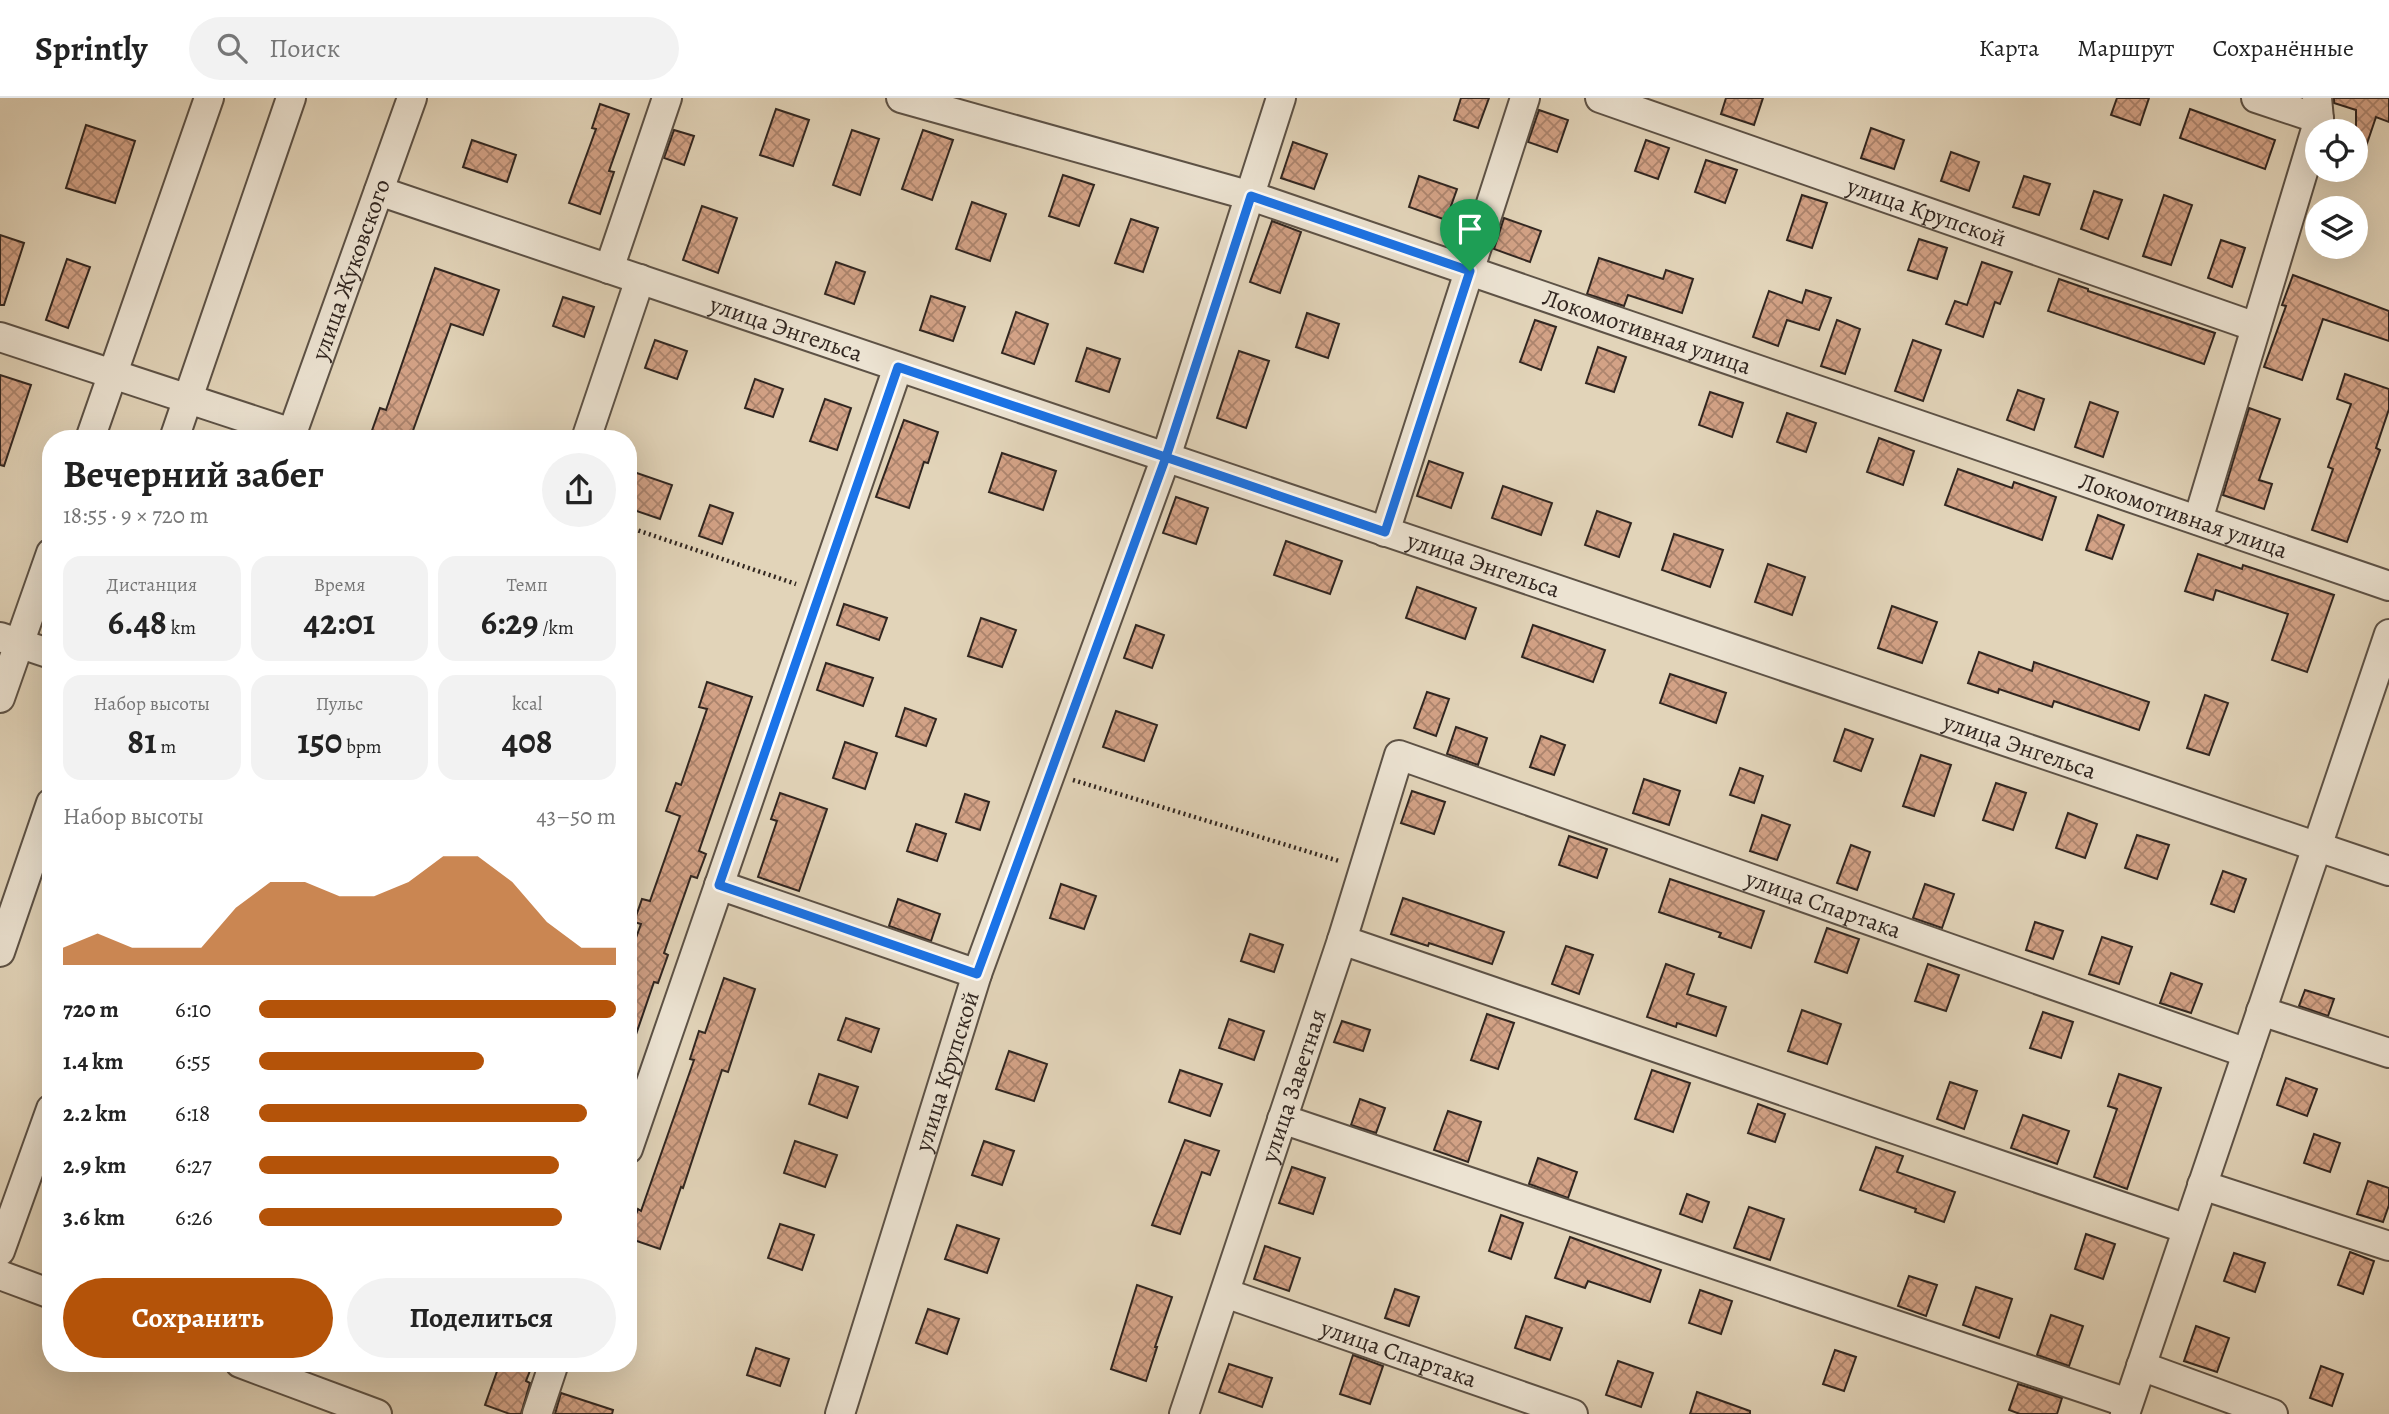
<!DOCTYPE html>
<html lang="ru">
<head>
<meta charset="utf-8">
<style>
	:root { --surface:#fff; --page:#f2f2f2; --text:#222; --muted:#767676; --line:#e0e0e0; --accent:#b45309 }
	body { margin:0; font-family:Alegreya,serif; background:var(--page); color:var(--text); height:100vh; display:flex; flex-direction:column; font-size:26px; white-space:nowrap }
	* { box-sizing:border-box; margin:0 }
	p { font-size:23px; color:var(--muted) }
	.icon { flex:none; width:38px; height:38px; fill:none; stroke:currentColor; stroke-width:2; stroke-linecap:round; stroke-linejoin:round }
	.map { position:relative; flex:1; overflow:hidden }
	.drawer { position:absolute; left:42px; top:332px; width:595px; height:942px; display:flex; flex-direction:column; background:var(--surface); border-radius:28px; box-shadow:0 7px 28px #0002 }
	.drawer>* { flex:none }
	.fabs { position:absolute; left:2305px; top:21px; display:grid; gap:14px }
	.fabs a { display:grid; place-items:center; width:63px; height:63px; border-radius:50%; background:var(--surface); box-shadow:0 7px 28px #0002; font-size:35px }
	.pin { position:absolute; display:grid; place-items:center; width:60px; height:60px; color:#fff; margin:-72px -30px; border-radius:50% 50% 50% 0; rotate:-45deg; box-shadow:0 0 7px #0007 }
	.pin .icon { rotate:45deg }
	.round { display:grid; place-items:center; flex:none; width:74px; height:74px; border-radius:37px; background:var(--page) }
	.head { display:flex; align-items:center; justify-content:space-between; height:119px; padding:0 21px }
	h1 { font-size:38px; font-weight:600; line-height:52px }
	.figures { display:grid; grid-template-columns:repeat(3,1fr); gap:10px; height:119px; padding:7px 21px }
	.figures div { display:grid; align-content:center; border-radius:18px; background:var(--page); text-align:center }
	.figures b { font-size:35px; font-weight:600 }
	.figures small { font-size:19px; font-weight:400 }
	.figures p { font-size:19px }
	.chart { height:196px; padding:14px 21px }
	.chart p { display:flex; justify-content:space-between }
	.chart svg { width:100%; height:126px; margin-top:7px; fill:var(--accent); opacity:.7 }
	.action { display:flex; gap:14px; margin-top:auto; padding:14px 21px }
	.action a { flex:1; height:80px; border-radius:42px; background:var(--accent); color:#fff; font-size:28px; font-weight:600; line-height:80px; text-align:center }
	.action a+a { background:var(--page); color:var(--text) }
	ul { padding:0 21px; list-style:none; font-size:23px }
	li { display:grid; grid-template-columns:112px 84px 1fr; align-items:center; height:52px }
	li i { height:18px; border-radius:9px; background:var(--accent) }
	header { display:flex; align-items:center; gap:42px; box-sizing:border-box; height:98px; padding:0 35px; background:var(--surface); border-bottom:2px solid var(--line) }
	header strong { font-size:33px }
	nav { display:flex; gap:38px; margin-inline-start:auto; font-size:24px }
	.search { width:490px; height:63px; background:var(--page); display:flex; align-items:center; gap:18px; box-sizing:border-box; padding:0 24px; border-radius:38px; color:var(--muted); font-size:26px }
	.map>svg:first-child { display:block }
</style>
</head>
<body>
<header>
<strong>Sprintly</strong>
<div class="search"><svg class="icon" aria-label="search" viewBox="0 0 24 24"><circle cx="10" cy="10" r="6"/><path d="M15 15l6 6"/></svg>Поиск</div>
<nav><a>Карта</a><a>Маршрут</a><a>Сохранённые</a></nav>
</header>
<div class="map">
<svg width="2389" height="1316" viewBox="0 0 2389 1316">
	<defs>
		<pattern id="building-cross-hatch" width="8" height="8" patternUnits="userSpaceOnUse" patternTransform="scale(1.75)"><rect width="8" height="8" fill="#d3a286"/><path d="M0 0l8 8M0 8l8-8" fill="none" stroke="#ac846d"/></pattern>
	</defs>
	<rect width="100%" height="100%" fill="#e2d4b9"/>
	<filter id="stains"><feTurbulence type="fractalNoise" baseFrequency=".00286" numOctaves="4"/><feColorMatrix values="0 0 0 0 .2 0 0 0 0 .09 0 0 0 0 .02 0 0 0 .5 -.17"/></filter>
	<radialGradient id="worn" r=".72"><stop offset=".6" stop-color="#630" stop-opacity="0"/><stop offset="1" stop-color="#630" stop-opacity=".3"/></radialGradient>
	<!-- building -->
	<g fill="url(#building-cross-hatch)" stroke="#312620" stroke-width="2">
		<polygon points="1461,0 1489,0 1478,30 1454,22"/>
		<polygon points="1726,0 1763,0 1754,27 1721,16"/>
		<polygon points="2117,0 2149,0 2140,27 2111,17"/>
		<polygon points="2334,0 2389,0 2389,24 2376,19 2359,69 2356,69 2356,12 2334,5"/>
		<polygon points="600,6 629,16 609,73 614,74 600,116 569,105 596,31 592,30"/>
		<polygon points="776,11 809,22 793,68 760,57"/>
		<polygon points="2190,11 2275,42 2265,71 2180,40"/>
		<polygon points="1539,12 1568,22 1557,54 1528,44"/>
		<polygon points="86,27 135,43 115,105 66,90"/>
		<polygon points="1871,30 1904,42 1894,71 1861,60"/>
		<polygon points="674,32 694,38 684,67 664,60"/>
		<polygon points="852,32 879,41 860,97 833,87"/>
		<polygon points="923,32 953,42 932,102 902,91"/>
		<polygon points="472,42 516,57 507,84 463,69"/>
		<polygon points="1646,42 1669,50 1658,81 1635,73"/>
		<polygon points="1293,44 1327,56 1314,91 1281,80"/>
		<polygon points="1951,54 1979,64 1969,93 1941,83"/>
		<polygon points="1706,62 1737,72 1725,105 1695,94"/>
		<polygon points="1063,77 1094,87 1079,128 1049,118"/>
		<polygon points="1419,78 1457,91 1446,122 1409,109"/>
		<polygon points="2024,78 2050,86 2039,117 2013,109"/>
		<polygon points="2094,93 2122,102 2108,141 2081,131"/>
		<polygon points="1802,97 1827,105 1812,150 1787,142"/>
		<polygon points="2164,97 2192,107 2171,167 2143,158"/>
		<polygon points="972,104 1006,116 990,163 956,151"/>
		<polygon points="702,108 737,120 718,175 683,162"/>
		<polygon points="1504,120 1541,133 1530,164 1494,151"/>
		<polygon points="1131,121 1158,130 1143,174 1115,165"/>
		<polygon points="1272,123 1301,134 1280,195 1250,184"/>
		<polygon points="0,137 24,145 4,207 0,207"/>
		<polygon points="1919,141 1947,150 1937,181 1908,172"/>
		<polygon points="2221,142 2245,150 2232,189 2208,180"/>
		<polygon points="1599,160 1663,181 1666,172 1693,181 1682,215 1628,197 1624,208 1587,196"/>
		<polygon points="67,161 90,169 68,230 46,222"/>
		<polygon points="836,164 865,174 854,206 825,196"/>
		<polygon points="1982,164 2012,174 2000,206 1995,204 1983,239 1946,226 1955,203 1967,207"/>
		<polygon points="435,170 499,192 483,237 451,226 410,341 369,341 380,310 386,312"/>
		<polygon points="2293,177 2389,213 2389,243 2323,221 2302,282 2264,269 2286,208 2282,207"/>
		<polygon points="2059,181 2088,191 2088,193 2215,235 2204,266 2048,213"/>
		<polygon points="1806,192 1831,200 1819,232 1787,222 1778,248 1753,239 1769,193 1802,205"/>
		<polygon points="931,198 965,209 953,243 920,232"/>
		<polygon points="563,199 594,209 584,239 553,228"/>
		<polygon points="1016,214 1048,226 1034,266 1002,255"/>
		<polygon points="1307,215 1339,226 1328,260 1296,249"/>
		<polygon points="1535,222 1556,229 1541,272 1520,264"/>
		<polygon points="1837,222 1860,231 1845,276 1821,268"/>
		<polygon points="655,242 687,253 677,281 645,270"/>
		<polygon points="1913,242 1941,252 1923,303 1895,293"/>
		<polygon points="1598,249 1626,259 1614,294 1586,285"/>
		<polygon points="1087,250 1120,261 1109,294 1076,283"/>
		<polygon points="1239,253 1269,263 1246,330 1217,320"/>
		<polygon points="2345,276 2389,291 2389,311 2376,350 2380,352 2347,444 2312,432 2333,371 2328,369 2351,306 2337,301"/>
		<polygon points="0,277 31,287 4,368 0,367"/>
		<polygon points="755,281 783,291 773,319 745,310"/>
		<polygon points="2018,292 2044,301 2034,332 2007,322"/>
		<polygon points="1710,294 1743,305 1732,339 1699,327"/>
		<polygon points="825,301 851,310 837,352 810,343"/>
		<polygon points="2090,304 2118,314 2103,359 2075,349"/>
		<polygon points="2249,310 2280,321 2259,382 2272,386 2264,411 2223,397"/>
		<polygon points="1787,315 1816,325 1806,354 1777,344"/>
		<polygon points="904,322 938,334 928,365 924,364 909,410 876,399"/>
		<polygon points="1879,340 1914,353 1903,387 1867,374"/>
		<polygon points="1002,355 1056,373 1043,412 989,394"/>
		<polygon points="1429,363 1463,375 1451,410 1417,398"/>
		<polygon points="1958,371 2012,390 2014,384 2056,399 2042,442 1945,407"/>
		<polygon points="628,372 672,387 660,421 628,410"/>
		<polygon points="1503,388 1552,405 1541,437 1492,420"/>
		<polygon points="1176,399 1208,410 1196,446 1163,435"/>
		<polygon points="710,407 733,415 722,446 699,438"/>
		<polygon points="1597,413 1631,425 1619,459 1585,447"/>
		<polygon points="2098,417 2124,427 2112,461 2086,452"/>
		<polygon points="1674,436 1723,452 1710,489 1662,472"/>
		<polygon points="1286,443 1342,463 1330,496 1274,477"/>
		<polygon points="2198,456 2242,471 2243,467 2334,497 2307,574 2272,562 2288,516 2216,492 2213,502 2185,493"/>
		<polygon points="1768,466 1805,479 1792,517 1755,504"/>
		<polygon points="1417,489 1476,510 1465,541 1406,520"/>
		<polygon points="844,506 887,520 879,542 837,527"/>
		<polygon points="1892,508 1937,524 1922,565 1878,550"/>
		<polygon points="981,520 1016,532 1002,569 968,558"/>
		<polygon points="1136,527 1164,537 1152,570 1124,560"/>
		<polygon points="1533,527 1605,552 1593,584 1522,559"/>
		<polygon points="1979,554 2032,573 2034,564 2149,604 2139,632 2054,603 2052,609 1999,591 1998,595 1968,585"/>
		<polygon points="826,565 873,580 863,608 817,592"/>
		<polygon points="1670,576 1726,595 1716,625 1660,605"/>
		<polygon points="707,584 752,599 699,753 706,756 697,780 691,778 664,855 668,857 658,885 654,884 631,951 628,950 628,862 641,826 634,824 642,801 650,803 680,718 666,713 676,685 681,687 707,611 699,609"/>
		<polygon points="1427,594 1449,601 1436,638 1414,630"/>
		<polygon points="2205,597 2228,605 2209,657 2187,650"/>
		<polygon points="905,610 936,621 926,648 896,638"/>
		<polygon points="1116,613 1157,627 1144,663 1103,649"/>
		<polygon points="1456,629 1487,640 1478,667 1447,656"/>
		<polygon points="1845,631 1873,641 1861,673 1834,663"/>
		<polygon points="1541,638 1565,647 1554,677 1530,669"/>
		<polygon points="845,644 877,655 865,691 833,680"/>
		<polygon points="1921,657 1951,667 1934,718 1903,708"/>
		<polygon points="1740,670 1763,678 1754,705 1730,697"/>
		<polygon points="1644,681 1680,693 1669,727 1633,715"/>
		<polygon points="1996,685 2026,695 2013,732 1983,722"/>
		<polygon points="1412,693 1445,704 1434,736 1401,725"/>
		<polygon points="780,695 827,711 799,793 758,779 777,723 771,721"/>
		<polygon points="965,696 989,704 980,732 956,724"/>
		<polygon points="2068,715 2097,726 2085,760 2056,750"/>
		<polygon points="1762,717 1790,727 1777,762 1750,753"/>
		<polygon points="916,726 946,736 937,763 907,753"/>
		<polygon points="2137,737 2169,747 2157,781 2125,770"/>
		<polygon points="1569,738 1607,751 1597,780 1559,767"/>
		<polygon points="1851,747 1870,754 1857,792 1837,785"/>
		<polygon points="2223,773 2246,781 2234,814 2211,806"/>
		<polygon points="1670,781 1764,813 1751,850 1719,839 1721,835 1659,814"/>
		<polygon points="1061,786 1096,798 1084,831 1050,820"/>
		<polygon points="1925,786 1954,796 1942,830 1913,820"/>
		<polygon points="1403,800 1504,834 1492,866 1429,845 1428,848 1391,836"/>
		<polygon points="898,801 940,816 931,843 889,828"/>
		<polygon points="2035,824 2063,833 2053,861 2026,852"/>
		<polygon points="1827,830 1859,841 1847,875 1815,864"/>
		<polygon points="1250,836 1283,847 1274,874 1241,863"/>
		<polygon points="2102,839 2132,849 2119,886 2089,876"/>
		<polygon points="1566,848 1593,857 1579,896 1552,886"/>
		<polygon points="1666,866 1694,876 1687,896 1726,909 1716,938 1677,925 1676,929 1647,919"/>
		<polygon points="1928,866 1959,877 1946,913 1915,903"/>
		<polygon points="2171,875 2202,886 2191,915 2160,905"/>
		<polygon points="724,880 755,891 728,974 722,972 683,1090 681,1089 660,1151 628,1140 628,1138 638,1111 641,1113 694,962 690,961 699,933 705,935"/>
		<polygon points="2305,892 2334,901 2328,918 2299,908"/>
		<polygon points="1802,912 1841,926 1827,966 1788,953"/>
		<polygon points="2043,914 2073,924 2061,960 2030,950"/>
		<polygon points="1487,916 1514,925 1498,971 1471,962"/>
		<polygon points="846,920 879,931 871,954 838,942"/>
		<polygon points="1229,921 1264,933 1254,962 1219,950"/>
		<polygon points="1342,923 1370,932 1363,953 1334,944"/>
		<polygon points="1009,953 1047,966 1034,1003 996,991"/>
		<polygon points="1180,972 1222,986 1210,1018 1169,1004"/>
		<polygon points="1652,972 1690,985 1673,1034 1635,1021"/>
		<polygon points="819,976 858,989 847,1020 809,1006"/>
		<polygon points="2119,976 2161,990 2127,1091 2094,1079 2117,1011 2108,1008"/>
		<polygon points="2286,980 2317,991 2307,1018 2277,1007"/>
		<polygon points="1950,984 1977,993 1964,1031 1937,1021"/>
		<polygon points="1360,1001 1385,1010 1376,1035 1351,1027"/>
		<polygon points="1758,1006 1785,1016 1775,1044 1748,1035"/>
		<polygon points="1448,1013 1481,1024 1468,1064 1434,1052"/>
		<polygon points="2023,1017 2069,1033 2057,1066 2011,1050"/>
		<polygon points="2314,1036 2340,1045 2330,1074 2304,1065"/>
		<polygon points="1185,1042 1219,1053 1210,1077 1202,1074 1180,1136 1152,1127"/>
		<polygon points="795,1043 837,1057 825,1089 784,1075"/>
		<polygon points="984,1043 1014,1053 1002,1087 972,1077"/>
		<polygon points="1876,1049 1903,1058 1897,1074 1955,1094 1944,1124 1915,1114 1916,1111 1860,1092"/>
		<polygon points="1538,1060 1577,1074 1568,1100 1529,1086"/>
		<polygon points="1292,1069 1325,1080 1313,1116 1279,1105"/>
		<polygon points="2368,1083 2389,1090 2389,1107 2383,1124 2357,1116"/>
		<polygon points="1687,1096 1709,1104 1702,1124 1680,1116"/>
		<polygon points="1749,1109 1784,1121 1770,1162 1734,1150"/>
		<polygon points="1501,1117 1523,1125 1511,1161 1489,1153"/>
		<polygon points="780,1126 814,1137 802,1172 768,1160"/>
		<polygon points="957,1127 999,1141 987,1175 945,1161"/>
		<polygon points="2086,1136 2115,1146 2103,1181 2075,1171"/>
		<polygon points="1570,1139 1661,1172 1650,1204 1588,1183 1585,1190 1555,1180"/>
		<polygon points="1265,1148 1300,1160 1289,1193 1254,1181"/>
		<polygon points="2350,1154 2374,1163 2363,1196 2338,1187"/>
		<polygon points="2234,1155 2265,1165 2255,1194 2224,1183"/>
		<polygon points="1909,1178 1937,1187 1926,1218 1898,1208"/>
		<polygon points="1137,1187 1172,1199 1155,1249 1157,1249 1146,1283 1111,1271"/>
		<polygon points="1976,1189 2012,1201 1999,1240 1963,1227"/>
		<polygon points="1395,1191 1419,1199 1409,1228 1385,1220"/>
		<polygon points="1700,1192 1732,1203 1721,1236 1689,1225"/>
		<polygon points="928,1211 959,1221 947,1256 916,1245"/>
		<polygon points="2051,1217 2083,1228 2069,1268 2037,1257"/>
		<polygon points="1526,1218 1562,1230 1550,1262 1515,1250"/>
		<polygon points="2196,1228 2229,1240 2217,1274 2184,1263"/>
		<polygon points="756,1250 789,1261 780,1288 747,1277"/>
		<polygon points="1835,1252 1856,1259 1844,1293 1823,1286"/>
		<polygon points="1353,1257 1383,1268 1370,1306 1340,1296"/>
		<polygon points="1618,1263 1653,1275 1641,1309 1606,1297"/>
		<polygon points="500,1265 518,1265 531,1270 526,1283 530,1285 521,1316 510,1316 485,1307"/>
		<polygon points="1229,1266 1272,1280 1262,1309 1219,1294"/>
		<polygon points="2321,1268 2343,1276 2332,1308 2310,1300"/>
		<polygon points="2018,1286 2062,1300 2057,1316 2020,1316 2009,1312"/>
		<polygon points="1697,1294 1750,1313 1750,1316 1690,1316"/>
		<polygon points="561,1295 613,1312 612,1316 555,1316"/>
	</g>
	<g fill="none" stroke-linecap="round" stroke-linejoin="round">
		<!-- minor casing -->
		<g stroke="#5d5246" stroke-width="32">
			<g id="minor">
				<path id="s1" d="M901 0 1251 98 2389 488"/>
				<path id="s2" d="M1600 0 2256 229"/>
				<polyline points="2256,0 2319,21"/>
				<path id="s3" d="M379 93 2389 773"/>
				<polyline points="609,171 667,0"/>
				<polyline points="0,239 292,335"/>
				<polyline points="90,341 209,0"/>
				<polyline points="174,341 291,0"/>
				<path id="s4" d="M290 341 412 0"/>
				<polyline points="586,341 640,181"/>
				<polyline points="2198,422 2319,21 2317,0"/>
				<polyline points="1385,434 1525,0"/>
				<polyline points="0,539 51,556"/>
				<polyline points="0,600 51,455"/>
				<polyline points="719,787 977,876"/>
				<polyline points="1342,842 2187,1131"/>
				<polyline points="0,854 51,705"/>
				<polyline points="2261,913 2389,955"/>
				<polyline points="1282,1021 2128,1305"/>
				<polyline points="628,1051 898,269"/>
				<polyline points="2202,1087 2389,1148"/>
				<polyline points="0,1153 51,1011"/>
				<polyline points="0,1177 51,1196"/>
				<path id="s5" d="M1225 1195 1573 1316"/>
				<polyline points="240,1265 377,1316"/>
				<polyline points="2141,1268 2273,1316"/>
				<polyline points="537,1316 554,1265"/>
				<path id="s6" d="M840 1316 977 876 1166 359 1281 0"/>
				<path id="s7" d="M1184 1316 1342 842 1399 657 2247 955"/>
				<polyline points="2125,1316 2389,536"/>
			</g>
		</g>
		<!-- path -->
		<g stroke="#312620" stroke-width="4.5" stroke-dasharray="2 3.5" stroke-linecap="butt">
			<polyline points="628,429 796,486"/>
			<polyline points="1073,682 1339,763"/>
		</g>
		<!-- minor -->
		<use href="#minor" stroke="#ece3d2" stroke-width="28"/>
	</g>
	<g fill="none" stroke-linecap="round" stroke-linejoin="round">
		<!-- route casing -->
		<g stroke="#fff" stroke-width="14">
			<path id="route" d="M1470 173 1385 434C1223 378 1061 324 898 269L719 787 977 876 1166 359 1251 98 1470 173"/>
		</g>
		<!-- route -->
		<use href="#route" stroke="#1a73e8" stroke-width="9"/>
	</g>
	<g text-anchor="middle" stroke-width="5" stroke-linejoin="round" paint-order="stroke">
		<!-- street labels -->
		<g font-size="24" fill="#312620" stroke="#ece3d2">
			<text dy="8" stroke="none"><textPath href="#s2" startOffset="346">улица Крупской</textPath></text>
			<text dy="8" stroke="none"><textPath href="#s4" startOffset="180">улица Жуковского</textPath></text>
			<text dy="8" stroke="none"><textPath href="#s3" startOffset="430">улица Энгельса</textPath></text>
			<text dy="8" stroke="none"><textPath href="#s1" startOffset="782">Локомотивная улица</textPath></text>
			<text dy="8" stroke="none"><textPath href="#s1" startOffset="1349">Локомотивная улица</textPath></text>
			<text dy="8" stroke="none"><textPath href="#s3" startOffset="1166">улица Энгельса</textPath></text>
			<text dy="8" stroke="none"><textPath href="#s3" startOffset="1732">улица Энгельса</textPath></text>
			<text dy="8" stroke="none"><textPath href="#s7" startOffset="1143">улица Спартака</textPath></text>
			<text dy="8" stroke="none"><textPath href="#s6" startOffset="359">улица Крупской</textPath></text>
			<text dy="8" stroke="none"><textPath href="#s7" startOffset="346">улица Заветная</textPath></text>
			<text dy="8" stroke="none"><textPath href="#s5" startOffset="184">улица Спартака</textPath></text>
		</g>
	</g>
	<rect width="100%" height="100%" filter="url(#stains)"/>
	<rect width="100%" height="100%" fill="url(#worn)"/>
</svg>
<div class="fabs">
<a><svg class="icon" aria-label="locate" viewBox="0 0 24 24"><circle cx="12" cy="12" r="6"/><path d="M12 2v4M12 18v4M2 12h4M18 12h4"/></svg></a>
<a><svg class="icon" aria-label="layers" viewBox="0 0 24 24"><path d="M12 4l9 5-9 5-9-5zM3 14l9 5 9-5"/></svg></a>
</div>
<div class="pin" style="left:1470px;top:173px;background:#1e9e55"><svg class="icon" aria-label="arrive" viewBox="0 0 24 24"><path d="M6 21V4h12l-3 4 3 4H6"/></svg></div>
<section class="drawer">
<div class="head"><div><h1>Вечерний забег</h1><p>18:55 · 9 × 720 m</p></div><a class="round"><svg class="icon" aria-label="share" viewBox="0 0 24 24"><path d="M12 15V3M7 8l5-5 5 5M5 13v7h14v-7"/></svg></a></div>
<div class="figures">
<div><p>Дистанция</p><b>6.48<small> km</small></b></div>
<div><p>Время</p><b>42:01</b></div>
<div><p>Темп</p><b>6:29<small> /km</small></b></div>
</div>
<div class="figures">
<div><p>Набор высоты</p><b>81<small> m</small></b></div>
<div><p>Пульс</p><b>150<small> bpm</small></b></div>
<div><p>kcal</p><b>408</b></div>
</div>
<div class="chart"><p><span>Набор высоты</span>43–50 m</p>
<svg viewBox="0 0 160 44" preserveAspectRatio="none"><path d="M0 44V38L10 33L20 38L30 38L40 38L50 24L60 15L70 15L80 20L90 20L100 15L110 6L120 6L130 15L140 29L150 38L160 38V44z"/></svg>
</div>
<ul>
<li><b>720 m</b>6:10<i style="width:100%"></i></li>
<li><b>1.4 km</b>6:55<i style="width:63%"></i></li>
<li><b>2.2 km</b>6:18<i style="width:92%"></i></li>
<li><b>2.9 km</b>6:27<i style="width:84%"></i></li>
<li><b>3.6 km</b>6:26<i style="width:85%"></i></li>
</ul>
<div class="action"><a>Сохранить</a><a>Поделиться</a></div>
</section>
</div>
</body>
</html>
